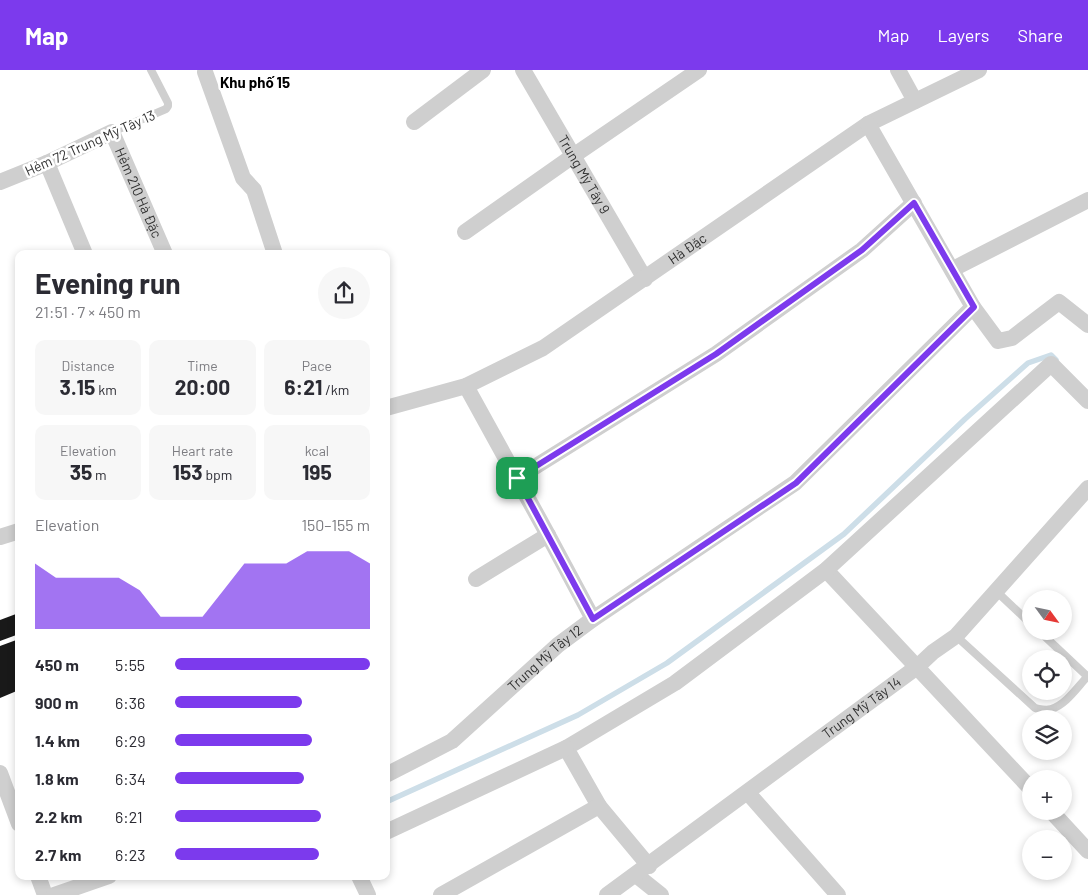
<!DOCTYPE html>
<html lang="en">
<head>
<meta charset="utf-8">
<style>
	:root { --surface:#fff; --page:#f7f7f7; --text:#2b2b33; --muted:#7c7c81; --accent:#7c3aed }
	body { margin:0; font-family:Barlow,sans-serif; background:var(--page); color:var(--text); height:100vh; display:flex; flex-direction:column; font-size:19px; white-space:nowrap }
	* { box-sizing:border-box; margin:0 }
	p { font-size:16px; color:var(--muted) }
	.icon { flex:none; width:28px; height:28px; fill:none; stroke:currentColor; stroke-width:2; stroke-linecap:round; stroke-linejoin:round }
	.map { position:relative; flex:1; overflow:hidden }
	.sheet { position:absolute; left:15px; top:180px; width:375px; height:630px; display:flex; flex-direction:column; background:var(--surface); border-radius:10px; box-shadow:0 2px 8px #0003 }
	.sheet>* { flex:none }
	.needle { width:32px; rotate:123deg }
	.tools { position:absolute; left:1022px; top:520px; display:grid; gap:10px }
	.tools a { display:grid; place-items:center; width:50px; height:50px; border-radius:50%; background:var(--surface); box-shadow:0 2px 8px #0003; font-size:25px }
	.pin { position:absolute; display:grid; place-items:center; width:42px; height:42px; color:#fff; margin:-21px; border-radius:10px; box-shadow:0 2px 8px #0006 }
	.round { display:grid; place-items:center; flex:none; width:52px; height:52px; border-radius:26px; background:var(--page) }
	.headline { display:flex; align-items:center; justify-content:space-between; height:85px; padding:0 20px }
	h1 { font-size:28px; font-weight:700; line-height:38px }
	.metrics { display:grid; grid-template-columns:repeat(3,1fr); gap:8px; height:85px; padding:5px 20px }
	.metrics div { display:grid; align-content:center; border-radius:10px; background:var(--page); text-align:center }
	.metrics b { font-size:21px; font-weight:700 }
	.metrics small { font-size:14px; font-weight:400 }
	.metrics p { font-size:14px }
	.chart { height:140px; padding:10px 20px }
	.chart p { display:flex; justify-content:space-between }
	.chart svg { width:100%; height:90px; margin-top:5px; fill:var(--accent); opacity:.7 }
	ul { padding:0 20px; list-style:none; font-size:16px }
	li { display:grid; grid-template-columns:80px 60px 1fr; align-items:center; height:38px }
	li i { height:12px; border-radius:6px; background:var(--accent) }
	header { display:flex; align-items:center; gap:30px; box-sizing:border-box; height:70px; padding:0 25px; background:var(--accent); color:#fff }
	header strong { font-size:24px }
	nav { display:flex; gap:28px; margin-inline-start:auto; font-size:18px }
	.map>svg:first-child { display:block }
</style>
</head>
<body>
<header>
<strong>Map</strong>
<nav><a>Map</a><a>Layers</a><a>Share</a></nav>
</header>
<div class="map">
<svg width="1088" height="825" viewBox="0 0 1088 825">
	<rect width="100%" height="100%" fill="#fff"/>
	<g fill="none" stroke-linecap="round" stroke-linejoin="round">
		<!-- stream -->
		<polyline stroke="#cddee8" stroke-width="5.5" points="386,732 578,645 667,593 844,464 965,349 1028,293 1051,285 1056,290"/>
	</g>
	<!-- building -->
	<g fill="#191919">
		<polygon points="16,544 19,552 19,564 0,571 0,550"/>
		<polygon points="19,569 19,620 0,628 0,576"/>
	</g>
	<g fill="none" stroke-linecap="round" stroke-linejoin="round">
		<!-- service -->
		<g stroke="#cfcfcf" stroke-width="8">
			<polyline points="112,62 166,39 168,36 168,33 151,0"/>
			<polyline points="996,521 1031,554"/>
			<polyline points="1039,561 1087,606"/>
			<path d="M956 566 1035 638C1040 639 1046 641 1051 639 1066 635 1078 616 1088 606"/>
		</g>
		<!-- minor -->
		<g stroke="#cfcfcf" stroke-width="16">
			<path id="s1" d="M523 0 645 209"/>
			<polyline points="898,0 915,31"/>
			<polyline points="205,2 243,108 254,120 275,184"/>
			<polyline points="414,52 483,0"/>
			<polyline points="47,93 85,184"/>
			<path id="s2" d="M0 112 47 93 112 62 165 184"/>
			<polyline points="465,162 573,86 699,0"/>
			<polyline points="953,199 1088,130"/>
			<polyline points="973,237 998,271 1012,268 1059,232 1088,255"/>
			<polyline points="466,316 548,465 593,549"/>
			<path id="s3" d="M386 338 466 316 543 278 868 54 979 0"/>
			<polyline points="517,408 716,284 862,180 914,133"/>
			<polyline points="0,467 19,461"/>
			<polyline points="826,500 1031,719"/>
			<polyline points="476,509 548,465"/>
			<polyline points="0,703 19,754"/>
			<path id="s4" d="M386 705 452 671 558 575 593 549 795 413 973 237 868 54"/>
			<polyline points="748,723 838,825"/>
			<polyline points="599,736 566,678 675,613 826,500 1051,294 1088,331"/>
			<polyline points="1051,741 1088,781"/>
			<polyline points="386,762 566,678"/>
			<polyline points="636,805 661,825"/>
			<polyline points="38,806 45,825"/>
			<polyline points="359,806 368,825"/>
			<polyline points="54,825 109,806"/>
			<polyline points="441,825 599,736 649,796"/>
			<path id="s5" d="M607 825 917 597 933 582 956 566 1088 418"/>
		</g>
	</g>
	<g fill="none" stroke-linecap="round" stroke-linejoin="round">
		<!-- route casing -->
		<g stroke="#fff" stroke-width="10">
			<polygon id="route" points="914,133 974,237 796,413 593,549 517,408 716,284 862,180"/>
		</g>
		<!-- route -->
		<use href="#route" stroke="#7c3aed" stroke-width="6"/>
	</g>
	<g text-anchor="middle" stroke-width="5" stroke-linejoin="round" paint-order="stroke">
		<!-- street labels -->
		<g font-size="14" fill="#323232" stroke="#fff">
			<text transform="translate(90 73) rotate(-24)" y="5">Hẻm 72 Trung Mỹ Tây 13</text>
			<text dy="5" stroke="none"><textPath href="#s1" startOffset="121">Trung Mỹ Tây 9</textPath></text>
			<text dy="5" stroke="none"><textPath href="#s2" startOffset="189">Hẻm 210 Hà Đặc</textPath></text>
			<text dy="5" stroke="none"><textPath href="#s3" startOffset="344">Hà Đặc</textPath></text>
			<text dy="5" stroke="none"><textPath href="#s4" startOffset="199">Trung Mỹ Tây 12</textPath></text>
			<text dy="5" stroke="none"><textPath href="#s5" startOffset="316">Trung Mỹ Tây 14</textPath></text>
		</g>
		<!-- neighbourhood labels -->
		<g font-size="15" font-weight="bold" fill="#000" stroke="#fff">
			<text x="255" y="18">Khu phố 15</text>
		</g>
	</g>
</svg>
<div class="tools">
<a><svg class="needle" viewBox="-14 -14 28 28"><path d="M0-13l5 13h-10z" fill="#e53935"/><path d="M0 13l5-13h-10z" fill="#7c7c81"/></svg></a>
<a><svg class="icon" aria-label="locate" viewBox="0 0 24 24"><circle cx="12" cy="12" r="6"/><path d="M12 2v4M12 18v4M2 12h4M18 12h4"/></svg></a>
<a><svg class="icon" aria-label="layers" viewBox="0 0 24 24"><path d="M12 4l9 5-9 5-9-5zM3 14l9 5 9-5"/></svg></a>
<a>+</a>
<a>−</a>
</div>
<div class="pin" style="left:517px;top:408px;background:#1e9e55"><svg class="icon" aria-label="arrive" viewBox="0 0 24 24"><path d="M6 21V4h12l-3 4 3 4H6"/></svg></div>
<section class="sheet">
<div class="headline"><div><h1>Evening run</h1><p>21:51 · 7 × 450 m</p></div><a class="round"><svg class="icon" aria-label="share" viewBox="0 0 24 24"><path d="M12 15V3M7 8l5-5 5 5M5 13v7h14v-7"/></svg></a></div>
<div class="metrics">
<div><p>Distance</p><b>3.15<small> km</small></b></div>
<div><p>Time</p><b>20:00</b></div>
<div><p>Pace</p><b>6:21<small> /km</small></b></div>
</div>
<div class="metrics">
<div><p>Elevation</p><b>35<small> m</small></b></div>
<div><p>Heart rate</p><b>153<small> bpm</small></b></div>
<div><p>kcal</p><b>195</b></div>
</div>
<div class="chart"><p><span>Elevation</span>150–155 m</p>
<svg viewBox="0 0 160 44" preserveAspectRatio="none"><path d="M0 44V12L10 19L20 19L30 19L40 19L50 25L60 38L70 38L80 38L90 25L100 12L110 12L120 12L130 6L140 6L150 6L160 12V44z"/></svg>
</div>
<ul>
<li><b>450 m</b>5:55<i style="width:100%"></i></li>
<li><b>900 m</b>6:36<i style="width:65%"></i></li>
<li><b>1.4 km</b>6:29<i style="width:70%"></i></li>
<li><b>1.8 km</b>6:34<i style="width:66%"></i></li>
<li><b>2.2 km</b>6:21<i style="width:75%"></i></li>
<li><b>2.7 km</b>6:23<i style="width:74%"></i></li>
</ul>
</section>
</div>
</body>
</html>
